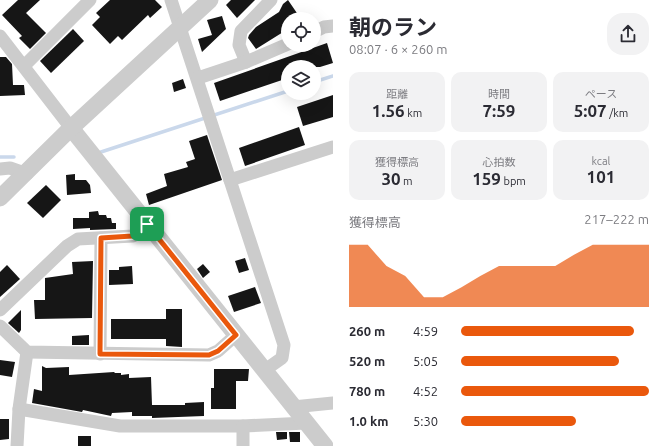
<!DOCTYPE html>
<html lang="ja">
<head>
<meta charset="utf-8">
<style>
	:root { --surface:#fff; --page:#f2f2f3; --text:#2b2b33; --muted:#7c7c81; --accent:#ea580c }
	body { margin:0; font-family:Ubuntu,"Noto Sans JP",sans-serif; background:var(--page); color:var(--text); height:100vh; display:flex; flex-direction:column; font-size:15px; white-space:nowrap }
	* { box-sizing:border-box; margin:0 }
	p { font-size:13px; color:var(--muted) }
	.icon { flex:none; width:22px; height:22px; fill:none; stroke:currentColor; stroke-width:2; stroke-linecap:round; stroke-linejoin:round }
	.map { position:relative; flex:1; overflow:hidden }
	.sheet { display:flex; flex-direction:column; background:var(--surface); width:332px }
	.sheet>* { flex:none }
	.buttons { position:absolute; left:281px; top:12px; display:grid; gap:8px }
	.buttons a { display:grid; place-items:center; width:40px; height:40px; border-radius:50%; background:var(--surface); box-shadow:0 4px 16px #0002; font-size:20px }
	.pin { position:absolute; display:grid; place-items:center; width:34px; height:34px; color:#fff; margin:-17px; border-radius:8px; box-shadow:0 2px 6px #0006 }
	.round { display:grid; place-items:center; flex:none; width:42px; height:42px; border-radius:16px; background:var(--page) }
	.overview { display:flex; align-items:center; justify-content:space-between; height:68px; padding:0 16px }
	h1 { font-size:22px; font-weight:700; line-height:30px }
	.figures { display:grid; grid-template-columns:repeat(3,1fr); gap:6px; height:68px; padding:4px 16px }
	.figures div { display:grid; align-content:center; border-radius:10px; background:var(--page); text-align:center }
	.figures b { font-size:17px; font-weight:700 }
	.figures small { font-size:11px; font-weight:400 }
	.figures p { font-size:11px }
	.chart { height:112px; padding:8px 16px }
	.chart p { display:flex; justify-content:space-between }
	.chart svg { width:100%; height:72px; margin-top:4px; fill:var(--accent); opacity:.7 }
	ul { padding:0 16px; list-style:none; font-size:13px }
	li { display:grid; grid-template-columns:64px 48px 1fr; align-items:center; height:30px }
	li i { height:10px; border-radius:5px; background:var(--accent) }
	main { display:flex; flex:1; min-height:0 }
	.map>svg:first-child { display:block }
</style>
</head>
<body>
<main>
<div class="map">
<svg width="333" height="446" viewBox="0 0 333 446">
	<rect width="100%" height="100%" fill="#fff"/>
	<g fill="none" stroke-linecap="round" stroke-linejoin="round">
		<!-- stream -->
		<g stroke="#cad8eb" stroke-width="3.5">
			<polyline points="314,82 333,76"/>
			<polyline points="101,152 288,91"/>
			<polyline points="0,157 14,157"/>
		</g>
	</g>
	<!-- building -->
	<g fill="#161616">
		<polygon points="18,0 40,0 26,13 46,33 30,49 19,38 22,36 2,15"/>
		<polygon points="110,0 155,0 162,7 150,18 148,15 122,40 118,36 110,44 92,25 100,17 96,13"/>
		<polygon points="231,0 255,0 237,18 226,5"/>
		<polygon points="288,0 301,19 288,19 288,29 256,49 248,38 249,35 256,27 279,12 283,4"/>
		<polygon points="222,16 226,29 202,52 198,39 212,35 207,20"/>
		<polygon points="73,29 84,41 51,73 40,61"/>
		<polygon points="327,43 333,63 320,67 288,67 288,78 220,101 214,83"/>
		<polygon points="0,57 6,57 12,64 13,85 24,85 25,95 0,96"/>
		<polygon points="183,79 186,88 174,92 172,83"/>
		<polygon points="333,95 333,117 303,126 297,107"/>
		<polygon points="299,127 305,145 245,166 239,148"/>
		<polygon points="207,135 222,180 149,205 146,194 167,186 164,174 188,167 186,162 195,159 189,141"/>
		<polygon points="75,174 75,180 86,180 90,185 91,193 67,195 66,175"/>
		<polygon points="46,185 61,200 43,218 27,203"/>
		<polygon points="98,211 99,215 106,215 107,218 111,218 112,223 116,223 116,229 90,230 90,228 73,229 73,218 89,218 89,212"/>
		<polygon points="245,258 249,270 239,273 235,261"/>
		<polygon points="93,261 92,318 35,319 34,300 45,300 45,278 73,274 72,262"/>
		<polygon points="203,264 210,272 203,278 197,269"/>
		<polygon points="7,265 20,279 0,297 0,272"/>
		<polygon points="132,266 133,284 109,285 109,270 119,270 119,267"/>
		<polygon points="255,287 261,303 234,312 228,296"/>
		<polygon points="166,309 182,309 182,347 166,346 166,339 111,339 111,319 166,319"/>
		<polygon points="21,310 21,330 19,333 8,323"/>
		<polygon points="89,335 89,345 72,345 72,336"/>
		<polygon points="0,360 15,362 12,377 0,375"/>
		<polygon points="42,366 46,368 69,367 69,375 114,372 115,373 121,373 121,375 129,374 129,378 151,377 152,405 185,405 185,403 204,402 204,416 152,418 152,416 132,416 132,412 112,413 111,416 83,410 82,412 32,403 34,389 42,391"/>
		<polygon points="214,369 249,369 248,381 236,381 236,409 211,409 211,388 214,388"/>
		<polygon points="0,419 9,419 9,439 0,440"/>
		<polygon points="276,432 287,432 287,439 277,440"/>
		<polygon points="289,432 300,432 300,442 290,442"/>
		<rect x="78" y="436" width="13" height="10"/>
	</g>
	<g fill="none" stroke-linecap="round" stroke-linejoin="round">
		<!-- minor -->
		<g stroke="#ccc" stroke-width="13">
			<polyline points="171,0 284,345 282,358 265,370"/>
			<polyline points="314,32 324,27 333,26"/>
			<polyline points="0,36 71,128"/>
			<polyline points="246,62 239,45 241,31 271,0"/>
			<polyline points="24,66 90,0"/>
			<polyline points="198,78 246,62 288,44"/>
			<polyline points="0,169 10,168 27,174"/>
			<polyline points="230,180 333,147"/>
			<polyline points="0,310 67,246 78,239 133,236 147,224"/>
			<polyline points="0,326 27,352 209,355 218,351 236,335"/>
			<polyline points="100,354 101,238"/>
			<polyline points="293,407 333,403"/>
			<polyline points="19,409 120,426 243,426 306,423"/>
			<polyline points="17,446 19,409 27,352"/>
			<polyline points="243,446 243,426"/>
		</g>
		<!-- tertiary -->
		<g stroke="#ccc" stroke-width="17">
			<polyline points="71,128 325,446"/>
			<polyline points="0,198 71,128 210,0"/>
		</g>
	</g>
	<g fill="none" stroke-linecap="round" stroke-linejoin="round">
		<!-- route casing -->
		<g stroke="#fff" stroke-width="8">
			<polygon id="route" points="147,224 236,335 218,351 209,355 100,354 101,238 132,236"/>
		</g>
		<!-- route -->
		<use href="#route" stroke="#ea580c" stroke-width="5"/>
	</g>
</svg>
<div class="buttons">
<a><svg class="icon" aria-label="locate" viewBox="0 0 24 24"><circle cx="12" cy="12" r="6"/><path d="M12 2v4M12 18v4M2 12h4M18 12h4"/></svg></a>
<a><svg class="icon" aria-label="layers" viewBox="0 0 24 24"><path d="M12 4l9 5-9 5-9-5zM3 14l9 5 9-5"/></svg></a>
</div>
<div class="pin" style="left:147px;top:224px;background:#1e9e55"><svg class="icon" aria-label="arrive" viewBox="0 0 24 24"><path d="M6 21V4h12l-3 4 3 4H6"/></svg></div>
</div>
<section class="sheet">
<div class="overview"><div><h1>朝のラン</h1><p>08:07 · 6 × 260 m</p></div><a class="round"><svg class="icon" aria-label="share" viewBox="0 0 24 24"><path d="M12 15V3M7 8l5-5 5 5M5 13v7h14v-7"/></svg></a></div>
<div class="figures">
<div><p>距離</p><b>1.56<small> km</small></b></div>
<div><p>時間</p><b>7:59</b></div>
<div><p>ペース</p><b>5:07<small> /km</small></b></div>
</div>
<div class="figures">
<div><p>獲得標高</p><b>30<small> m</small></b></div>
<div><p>心拍数</p><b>159<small> bpm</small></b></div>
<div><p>kcal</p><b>101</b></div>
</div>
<div class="chart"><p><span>獲得標高</span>217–222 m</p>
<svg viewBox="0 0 160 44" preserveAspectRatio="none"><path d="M0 44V6L10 6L20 19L30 25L40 38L50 38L60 32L70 25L80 19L90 19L100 19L110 19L120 12L130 6L140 6L150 6L160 6V44z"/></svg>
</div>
<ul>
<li><b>260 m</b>4:59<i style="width:92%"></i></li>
<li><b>520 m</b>5:05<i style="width:84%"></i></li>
<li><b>780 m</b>4:52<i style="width:100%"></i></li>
<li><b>1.0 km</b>5:30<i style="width:61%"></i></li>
</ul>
</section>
</main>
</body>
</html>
